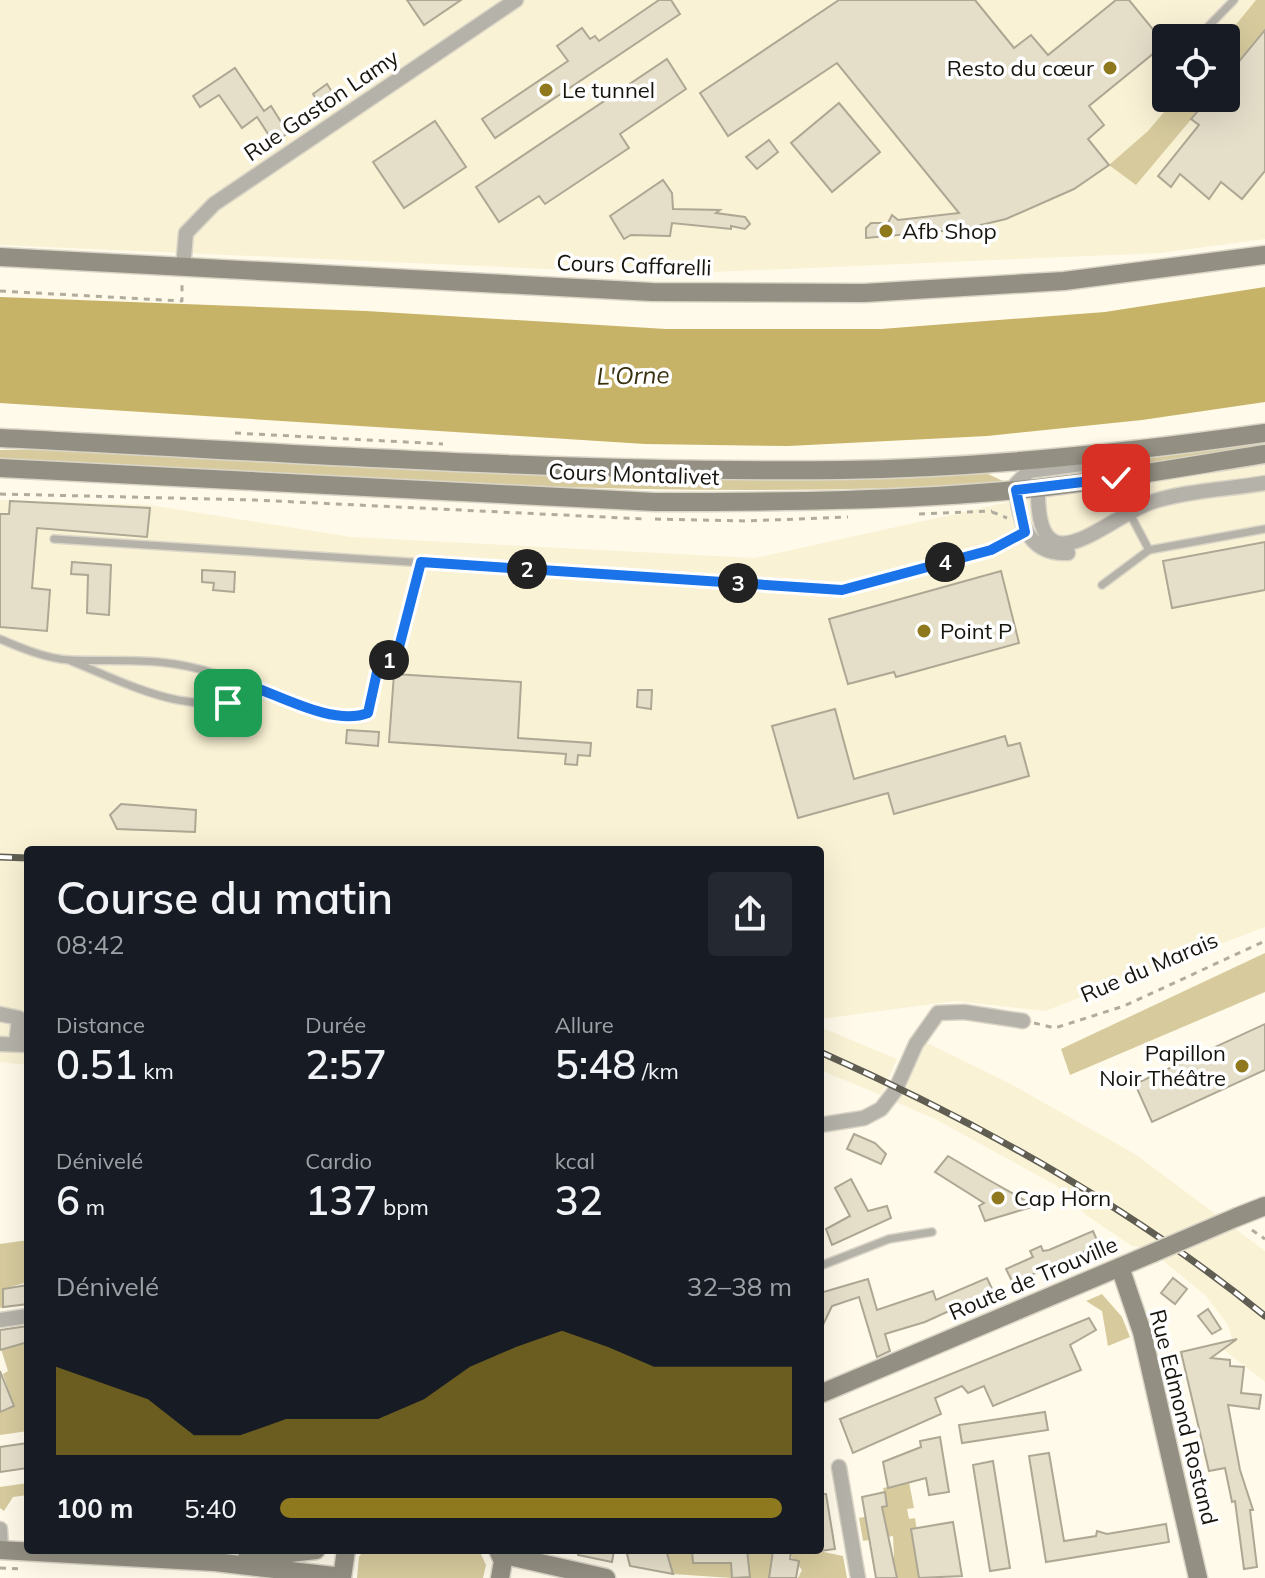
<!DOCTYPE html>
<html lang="fr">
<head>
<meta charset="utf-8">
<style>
	:root { --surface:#171b24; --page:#242831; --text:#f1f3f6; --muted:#9ea1a6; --accent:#8f791e }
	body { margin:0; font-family:Mulish,sans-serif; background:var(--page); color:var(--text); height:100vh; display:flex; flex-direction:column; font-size:30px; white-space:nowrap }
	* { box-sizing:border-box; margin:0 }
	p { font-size:26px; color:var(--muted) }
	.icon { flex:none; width:44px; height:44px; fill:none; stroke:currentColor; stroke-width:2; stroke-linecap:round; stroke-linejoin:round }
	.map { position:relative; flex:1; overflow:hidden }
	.sheet { position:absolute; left:24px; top:846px; width:800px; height:708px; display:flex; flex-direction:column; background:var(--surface); border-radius:8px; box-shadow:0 8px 32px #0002 }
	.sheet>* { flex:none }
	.fabs { position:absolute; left:1152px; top:24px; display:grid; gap:16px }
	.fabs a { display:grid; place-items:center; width:88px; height:88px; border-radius:8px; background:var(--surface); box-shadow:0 8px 32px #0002; font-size:40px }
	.pin { position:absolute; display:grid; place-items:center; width:68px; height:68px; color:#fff; margin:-34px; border-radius:16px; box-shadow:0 4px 12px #0006 }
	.km { position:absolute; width:40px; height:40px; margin:-20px; border-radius:50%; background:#222; color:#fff; font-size:22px; line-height:40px; text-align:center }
	.round { display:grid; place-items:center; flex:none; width:84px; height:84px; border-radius:8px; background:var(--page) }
	.head { display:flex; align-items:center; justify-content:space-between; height:136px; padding:0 32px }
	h1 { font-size:44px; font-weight:600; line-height:60px }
	.metrics { display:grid; grid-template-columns:repeat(3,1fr); gap:12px; height:136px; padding:8px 32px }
	.metrics div { display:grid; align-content:center }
	.metrics b { font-size:40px; font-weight:600 }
	.metrics small { font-size:22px; font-weight:400 }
	.metrics p { font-size:22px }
	.chart { height:224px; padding:16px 32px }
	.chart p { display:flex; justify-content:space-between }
	.chart svg { width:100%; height:144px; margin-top:8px; fill:var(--accent); opacity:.7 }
	ul { padding:0 32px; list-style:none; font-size:26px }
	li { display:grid; grid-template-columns:128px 96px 1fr; align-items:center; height:60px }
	li i { height:20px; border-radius:10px; background:var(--accent) }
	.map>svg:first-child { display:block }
</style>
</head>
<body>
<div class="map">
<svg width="1265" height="1578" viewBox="0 0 1265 1578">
	<rect width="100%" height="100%" fill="#fffae9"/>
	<!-- built -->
	<g fill="#faf2d5" fill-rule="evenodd">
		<path d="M0 0H1265V239L1160 253 665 274 0 245ZM1166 38H1226V98H1166Z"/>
		<polygon points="1265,461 1265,927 1045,1011 955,1001 820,1019 820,850 28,850 28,1065 0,1062 0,500 150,505 351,537 755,558 1032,497"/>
		<polygon points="820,1027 897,1059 881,1095 820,1070"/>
		<polygon points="925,1042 1007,1082 1135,1154 1265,1251 1265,1382 1223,1349 1233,1342 1228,1325 1205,1295 1162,1260 1144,1248 1132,1246 1086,1215 1057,1186 935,1119 896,1102"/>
	</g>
	<!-- green -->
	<g fill="#d7cb9e">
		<polygon points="1256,0 1265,0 1265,30 1226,77 1225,38"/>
		<polygon points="1176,98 1209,98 1136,185 1109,165 1148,131"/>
		<polygon points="1265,440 1265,447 1035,480 1040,476"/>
		<path d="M57 449 982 471 1007 483C671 503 335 476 0 460V450Z"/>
		<polygon points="1265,953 1265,992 1070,1075 1061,1049"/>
		<polygon points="28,1240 28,1282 3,1289 5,1307 0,1308 0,1244"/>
		<polygon points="1102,1294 1122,1317 1130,1337 1108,1346 1102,1311 1086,1301"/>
		<polygon points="18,1340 28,1346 28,1431 0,1435 0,1412 14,1406 3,1374 8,1371 0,1346"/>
		<polygon points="909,1482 914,1508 907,1509 909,1519 915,1518 917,1531 911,1532 922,1559 916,1561 919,1578 897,1578 894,1565 885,1567 894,1557 893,1536 863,1541 859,1518 879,1514 878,1508 887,1506 883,1488"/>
		<polygon points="28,1483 28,1495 13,1497 4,1511 0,1508 0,1487"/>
		<polygon points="364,1550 479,1550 486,1565 483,1578 357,1578 359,1557"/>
		<polygon points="666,1550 692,1550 693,1563 723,1560 723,1563 731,1563 732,1578 673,1574"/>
		<polygon points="745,1550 814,1550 843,1556 847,1578 798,1578 802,1570 787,1551 772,1565 769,1578 741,1578 750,1577"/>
	</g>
	<!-- water -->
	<polygon fill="#c7b367" points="1265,287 1265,402 1142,420 987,436 788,446 645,444 0,403 0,297 366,311 666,329 881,329 1105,312"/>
	<!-- building -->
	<g fill="#e5dfca" stroke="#ada793" stroke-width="2">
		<polygon points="407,0 461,0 424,25"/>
		<polygon points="659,0 671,0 680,14 495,138 482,119 568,61 557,46 582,28 590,39 595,36 599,41"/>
		<polygon points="839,0 975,0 1014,48 1031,35 1048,55 1116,0 1129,0 1165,44 1089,106 1104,125 1088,139 1109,165 1074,189 1006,219 964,229 866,238 866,228 871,223 888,223 892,215 898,220 959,213 837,63 728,136 700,93"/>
		<polygon points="1265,30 1265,171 1242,199 1221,182 1209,199 1180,174 1171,187 1158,176 1199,125 1191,119 1209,98 1226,98 1226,77"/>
		<polygon points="667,59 686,89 620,134 629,148 545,204 539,196 499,222 476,187"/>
		<polygon points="235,68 264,111 271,106 288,133 274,143 257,117 242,128 219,95 200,107 193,96"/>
		<polygon points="327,84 337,100 323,109 313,94"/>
		<polygon points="839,103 880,152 832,192 791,143"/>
		<polygon points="435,121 466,167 404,208 373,162"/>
		<polygon points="769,140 778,152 757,169 746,157"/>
		<polygon points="663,180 672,193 673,209 720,210 716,213 745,217 750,224 745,229 731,226 731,229 672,223 670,236 631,235 624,239 610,216"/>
		<polygon points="10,501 150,508 147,537 37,528 32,588 50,590 47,631 0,627 0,514 9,514"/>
		<polygon points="1265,542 1265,590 1172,608 1163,561"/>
		<polygon points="72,562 111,565 109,615 87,613 88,575 71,574"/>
		<polygon points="202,570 235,572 234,592 213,590 214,583 202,582"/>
		<polygon points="1001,571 1019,643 896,677 894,672 848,684 829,619"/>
		<polygon points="394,674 521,682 518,738 591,743 590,756 578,755 577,765 565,764 566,754 389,742"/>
		<polygon points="638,690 652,690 651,709 637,707"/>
		<polygon points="835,709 854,779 1005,736 1008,746 1020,743 1029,776 894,814 888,793 798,818 772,726"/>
		<polygon points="347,730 379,732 378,746 346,743"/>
		<polygon points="121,804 196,810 195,832 117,829 110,815"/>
		<polygon points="1265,1024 1265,1070 1152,1122 1135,1084"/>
		<polygon points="854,1134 875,1143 886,1154 881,1164 847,1149"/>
		<polygon points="948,1156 987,1179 1035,1206 985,1221 979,1206 984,1203 935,1172"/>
		<polygon points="851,1179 868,1211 887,1206 891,1218 832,1245 826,1229 850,1216 835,1188"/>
		<polygon points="1093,1231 1099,1245 1013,1283 1006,1269 1033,1257 1030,1251 1041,1246 1043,1251 1049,1250"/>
		<polygon points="987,1278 993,1291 925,1322 885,1334 890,1351 877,1357 859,1297 832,1306 820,1331 820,1293 868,1279 877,1310 933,1291 936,1300"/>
		<polygon points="1173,1278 1187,1289 1175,1304 1161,1293"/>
		<polygon points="28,1285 28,1304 3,1307 3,1289"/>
		<polygon points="1208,1309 1221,1329 1212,1334 1198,1316"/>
		<polygon points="1089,1318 1096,1330 1070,1345 1081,1370 993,1406 984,1386 968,1393 962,1386 935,1398 941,1414 853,1453 840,1419"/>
		<polygon points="28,1326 28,1342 0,1350 0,1330"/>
		<polygon points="1237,1339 1211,1358 1230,1360 1230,1366 1244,1367 1241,1393 1261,1395 1259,1409 1228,1405 1240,1470 1253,1510 1250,1510 1257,1567 1244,1569 1235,1501 1232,1502 1225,1468 1209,1471 1181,1352"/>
		<polygon points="0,1371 14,1406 0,1412"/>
		<polygon points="1045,1412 1048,1430 962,1443 959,1425"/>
		<polygon points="940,1437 949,1492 929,1495 926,1478 888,1488 883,1462 921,1447 920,1441"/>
		<polygon points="28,1443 28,1468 0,1472 0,1447"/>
		<polygon points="1049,1453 1064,1541 1096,1536 1097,1531 1107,1534 1166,1524 1169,1542 1046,1562 1029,1456"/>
		<polygon points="993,1461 1010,1568 990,1571 973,1465"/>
		<polygon points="885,1492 887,1506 882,1507 897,1578 876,1578 862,1497"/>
		<polygon points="820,1494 826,1494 835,1549 820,1551"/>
		<polygon points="953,1522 962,1576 919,1578 911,1529"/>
		<polygon points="578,1550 614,1550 612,1562 578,1555"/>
		<polygon points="626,1550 666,1550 673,1574 630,1566"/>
		<polygon points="692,1550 747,1550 750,1577 732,1578 731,1563 693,1563"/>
		<polygon points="773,1551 791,1551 790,1559 799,1561 796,1578 769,1578"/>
	</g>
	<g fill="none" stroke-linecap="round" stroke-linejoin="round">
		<!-- lane casing -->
		<g stroke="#dad5c6" stroke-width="10">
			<g id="lane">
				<polyline points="1197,38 1234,0"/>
				<polyline points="1130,514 1149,550 1265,529"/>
				<polyline points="54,539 842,590 991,550 1025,532"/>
				<polyline points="1102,585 1149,550"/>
				<path d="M0 639C21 648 47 659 70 660 123 662 163 656 216 674 244 683 352 731 372 708L371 690 383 664 397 655 421 562"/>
				<path d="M71 661C120 680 206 728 251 686"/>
				<polyline points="820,1266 889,1239 932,1232"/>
			</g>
		</g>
		<!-- street casing -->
		<g stroke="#dad5c6" stroke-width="17">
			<g id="street">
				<polyline points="183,268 186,233 214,204 516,0"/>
				<path d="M1038 488C1036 591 1100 523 1149 503 1181 491 1231 489 1265 483"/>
				<path d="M1068 553C1026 555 1018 518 1016 484L1029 471 1097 462"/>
				<polyline points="0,1014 19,1018 16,1044"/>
				<polyline points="0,1044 28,1045"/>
				<polyline points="820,1125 864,1118 881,1109 895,1091 916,1044 938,1013 964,1012 1023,1021"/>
				<polyline points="0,1320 28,1316"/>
				<polyline points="839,1467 858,1578"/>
				<polyline points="0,1529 1,1550"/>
			</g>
		</g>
		<!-- secondary casing -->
		<g stroke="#dad5c6" stroke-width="21">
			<g id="secondary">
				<polyline points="0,257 652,292 864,293 1064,281 1265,255"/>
				<path d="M0 438C280 452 560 473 840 470 981 468 1125 453 1265 433"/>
				<path d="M0 468 655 502C782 502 910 501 1037 488 1113 480 1189 466 1265 454"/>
				<polyline points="1237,1217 1265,1206"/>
				<polyline points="1120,1267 1142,1332 1198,1578"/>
				<polyline points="820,1394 1153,1253"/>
				<polyline points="0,1550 215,1562 342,1577"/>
				<polyline points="498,1550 503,1561 500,1578"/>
				<polyline points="500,1554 606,1578"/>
				<polyline points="247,1558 316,1550"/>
				<polyline points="342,1578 346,1550"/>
			</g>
		</g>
		<!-- path -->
		<g stroke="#b0ac9e" stroke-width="3" stroke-dasharray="6 6" stroke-linecap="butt">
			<polyline points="0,291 182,301 182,282"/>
			<polyline points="235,433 443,444"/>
			<polyline points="0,494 255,500 644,519"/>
			<polyline points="992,512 1007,518"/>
			<polyline points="919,514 992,511"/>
			<polyline points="655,519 746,521 848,517"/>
			<polyline points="1034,1023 1055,1028 1124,1006 1265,941"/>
			<polyline points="1252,1230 1265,1239"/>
			<polyline points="0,1568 24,1569"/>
		</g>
		<!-- lane -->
		<use href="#lane" stroke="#b5b2a9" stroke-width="7"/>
		<!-- street -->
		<use href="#street" stroke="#b5b2a9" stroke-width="14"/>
		<!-- secondary -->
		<use href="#secondary" stroke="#938f82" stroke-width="18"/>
		<!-- rail casing -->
		<g stroke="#605d52" stroke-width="7">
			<g id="rail">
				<polyline points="0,857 28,858"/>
				<path d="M820 1052C978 1122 1131 1207 1265 1316"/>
			</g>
		</g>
		<!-- rail -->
		<use href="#rail" stroke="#fff" stroke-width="4" stroke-dasharray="12" stroke-linecap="butt"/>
		<!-- secondary-bridge casing -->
		<g stroke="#dad5c6" stroke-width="21" stroke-linecap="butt">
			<polyline id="secondary-bridge" points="1153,1253 1237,1217"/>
		</g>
		<!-- secondary-bridge -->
		<use href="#secondary-bridge" stroke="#938f82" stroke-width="18"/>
	</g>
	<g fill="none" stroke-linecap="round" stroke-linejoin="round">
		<!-- route casing -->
		<g stroke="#fff" stroke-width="16">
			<path id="route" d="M228 703 251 686C283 697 334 726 368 713L377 672 397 655 421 562 842 590 991 550 1025 532 1016 490 1116 478"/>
		</g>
		<!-- route -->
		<use href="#route" stroke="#1a73e8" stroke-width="10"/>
	</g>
	<!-- markers -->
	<g fill="#8f791e" stroke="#fff" stroke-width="3">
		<circle cx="1110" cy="68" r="8"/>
		<circle cx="546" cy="90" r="8"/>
		<circle cx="886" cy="231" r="8"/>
		<circle cx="924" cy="631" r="8"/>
		<circle cx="1242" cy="1066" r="8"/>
		<circle cx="998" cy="1198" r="8"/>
	</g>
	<g text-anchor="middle" stroke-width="7" stroke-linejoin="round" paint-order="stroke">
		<!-- poi labels -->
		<g font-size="22" fill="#17150d" stroke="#fff" text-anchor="start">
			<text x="1094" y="76" text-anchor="end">Resto du cœur</text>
			<text x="562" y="98">Le tunnel</text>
			<text x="902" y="239">Afb Shop</text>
			<text x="940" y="639">Point P</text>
			<text x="1226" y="1061" text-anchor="end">Papillon<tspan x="1226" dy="25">Noir Théâtre</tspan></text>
			<text x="1014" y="1206">Cap Horn</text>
		</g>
		<!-- street labels -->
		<g font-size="22" fill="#17150d" stroke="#fff">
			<text transform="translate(321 105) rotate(-34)" y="8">Rue Gaston Lamy</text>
			<text transform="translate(634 265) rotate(2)" y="8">Cours Caffarelli</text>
			<text transform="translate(634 474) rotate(2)" y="8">Cours Montalivet</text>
			<text transform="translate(1149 967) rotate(-23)" y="8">Rue du Marais</text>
			<text transform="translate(1033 1278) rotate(-23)" y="8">Route de Trouville</text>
			<text transform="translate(1184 1417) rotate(76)" y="8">Rue Edmond Rostand</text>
		</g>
		<!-- water labels -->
		<g font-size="24" font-style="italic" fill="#39310f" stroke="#fff">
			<text transform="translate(633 376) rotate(-1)" y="8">L'Orne</text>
		</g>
	</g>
</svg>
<div class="fabs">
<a><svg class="icon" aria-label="locate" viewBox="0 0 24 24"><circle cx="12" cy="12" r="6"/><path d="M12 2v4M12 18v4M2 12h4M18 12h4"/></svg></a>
</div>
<div class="pin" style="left:228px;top:703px;background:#1e9e55"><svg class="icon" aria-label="arrive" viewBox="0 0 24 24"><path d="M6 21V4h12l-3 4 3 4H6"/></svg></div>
<div class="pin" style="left:1116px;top:478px;background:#d93025"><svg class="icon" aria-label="check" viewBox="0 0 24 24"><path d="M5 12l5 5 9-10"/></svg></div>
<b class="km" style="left:389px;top:660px">1</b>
<b class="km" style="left:527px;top:569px">2</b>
<b class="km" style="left:738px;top:583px">3</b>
<b class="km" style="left:945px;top:562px">4</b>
<section class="sheet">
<div class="head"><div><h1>Course du matin</h1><p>08:42</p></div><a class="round"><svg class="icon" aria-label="share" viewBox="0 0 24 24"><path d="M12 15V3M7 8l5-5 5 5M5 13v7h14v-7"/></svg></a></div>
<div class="metrics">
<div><p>Distance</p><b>0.51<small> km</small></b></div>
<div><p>Durée</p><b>2:57</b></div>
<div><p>Allure</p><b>5:48<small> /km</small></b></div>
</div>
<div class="metrics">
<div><p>Dénivelé</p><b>6<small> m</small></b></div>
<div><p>Cardio</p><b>137<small> bpm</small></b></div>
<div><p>kcal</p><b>32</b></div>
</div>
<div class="chart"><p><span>Dénivelé</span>32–38 m</p>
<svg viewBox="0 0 160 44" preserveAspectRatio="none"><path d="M0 44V17L10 22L20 27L30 38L40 38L50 33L60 33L70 33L80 27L90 17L100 11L110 6L120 11L130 17L140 17L150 17L160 17V44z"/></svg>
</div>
<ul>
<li><b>100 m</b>5:40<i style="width:98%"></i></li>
</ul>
</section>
</div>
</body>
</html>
